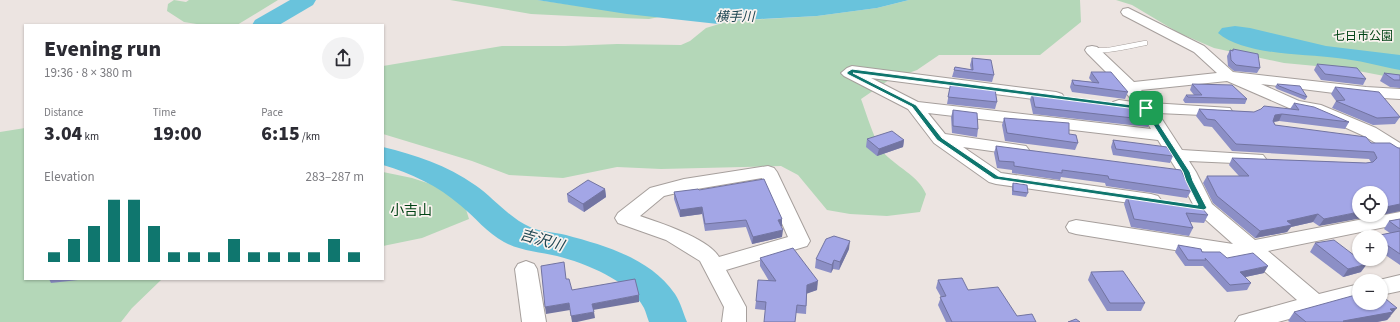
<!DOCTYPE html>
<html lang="en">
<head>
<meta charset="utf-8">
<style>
	:root { --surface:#fff; --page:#f2f2f3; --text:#2b2b33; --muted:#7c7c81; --accent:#0f766e }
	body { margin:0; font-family:"Source Sans 3","Noto Sans JP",sans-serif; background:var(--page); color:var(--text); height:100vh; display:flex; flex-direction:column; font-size:15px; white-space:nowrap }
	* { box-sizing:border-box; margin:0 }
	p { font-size:13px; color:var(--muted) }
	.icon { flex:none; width:22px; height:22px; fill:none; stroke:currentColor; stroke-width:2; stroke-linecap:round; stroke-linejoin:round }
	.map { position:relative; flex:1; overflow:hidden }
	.details { position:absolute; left:24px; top:24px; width:360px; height:256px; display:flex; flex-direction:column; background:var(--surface); border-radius:0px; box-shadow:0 1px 3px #0004 }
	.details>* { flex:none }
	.fabs { position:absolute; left:1352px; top:186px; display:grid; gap:8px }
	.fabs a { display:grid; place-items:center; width:36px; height:36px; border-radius:50%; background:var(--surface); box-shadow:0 1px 3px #0004; font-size:20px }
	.pin { position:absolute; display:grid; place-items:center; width:34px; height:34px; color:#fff; margin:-17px; border-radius:8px; box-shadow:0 2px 6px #0006 }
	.round { display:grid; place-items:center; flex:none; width:42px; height:42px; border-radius:21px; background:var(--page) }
	.summary { display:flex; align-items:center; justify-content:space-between; height:68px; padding:0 20px }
	h1 { font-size:22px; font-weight:800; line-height:30px }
	.metrics { display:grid; grid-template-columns:repeat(3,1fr); gap:6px; height:68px; padding:4px 20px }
	.metrics div { display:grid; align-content:center }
	.metrics b { font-size:20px; font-weight:800 }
	.metrics small { font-size:11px; font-weight:400 }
	.metrics p { font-size:11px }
	.chart { height:112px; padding:8px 20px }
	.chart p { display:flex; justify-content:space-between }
	.chart svg { width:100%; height:72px; margin-top:4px; stroke:var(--accent); stroke-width:6 }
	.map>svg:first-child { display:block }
</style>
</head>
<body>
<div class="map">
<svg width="1400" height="322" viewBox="0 0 1400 322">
	<rect width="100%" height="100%" fill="#ece4e1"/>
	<!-- green -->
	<g fill="#b4d7b8">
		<polygon points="174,0 186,2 189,0 278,0 237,25 203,25 184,22 167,11 168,4"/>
		<polygon points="450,0 537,0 659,17 649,19 592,17 531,14"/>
		<path d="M909 0H1080L1081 22 1040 55H939L917 70 889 80 861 99C865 110 876 144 882 151 896 167 918 175 926 194L920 212 887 216 850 214 827 210 798 175 781 166 661 169 617 167 563 178 509 175 472 161 383 134V66L502 46H565L617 44 681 45 690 41 706 28 729 21 817 16 877 8Z"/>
		<polygon points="1116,0 1400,0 1400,79 1348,69 1284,63 1214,48 1179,33 1132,5"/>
		<polygon points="25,128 25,279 165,279 161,280 132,308 121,322 0,322 0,132"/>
		<polygon points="383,172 412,178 446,189 464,203 469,219 422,238 383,246"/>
	</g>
	<!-- water -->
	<g fill="#69c3dc">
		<polygon points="537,0 909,0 877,8 817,16 743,20 729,21 718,24 627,14"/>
		<path d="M1235 26 1250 28 1326 46 1400 55V70C1379 66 1358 60 1337 58 1304 54 1243 55 1218 33L1222 28Z"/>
	</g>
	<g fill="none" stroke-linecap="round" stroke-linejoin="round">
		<!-- river -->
		<g fill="#69c3dc" fill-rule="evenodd">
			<polygon points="290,0 316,0 313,5 279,25 252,25 255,20"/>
			<path d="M383 147C415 155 447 165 475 185 494 198 509 218 530 227 541 232 554 232 566 235 606 246 650 258 675 294 681 303 683 313 687 322H649C647 317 646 312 644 308 630 281 585 263 557 256 540 252 520 251 504 242 487 233 475 217 460 205 438 186 411 173 383 165Z"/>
		</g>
		<!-- lane casing -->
		<g stroke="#a69f9c" stroke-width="1">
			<path id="lane" d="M1144 41H1147V45C1134 47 1098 57 1088 50L1092 48H1107Z"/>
		</g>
		<!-- street casing -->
		<g stroke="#a69f9c" stroke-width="2">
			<g id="street">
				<polygon points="1128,8 1204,46 1233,72 1366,87 1400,89 1400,99 1366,97 1261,84 1299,101 1321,105 1376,128 1400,143 1400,155 1394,154 1364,136 1311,112 1289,108 1227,81 1141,90 1151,103 1230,108 1232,111 1230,114 1224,116 1158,113 1182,150 1263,155 1266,159 1263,163 1257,164 1189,161 1196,172 1212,204 1255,240 1400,212 1400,224 1268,251 1319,294 1359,284 1359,300 1278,322 1235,322 1239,316 1297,300 1247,256 1230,259 1076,234 1069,232 1066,227 1069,222 1076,220 1233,244 1197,212 1181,181 1178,172 1158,140 928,113 945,134 1026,146 1029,150 1026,154 1020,155 963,147 1001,173 1151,194 1158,196 1161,200 1158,204 1151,206 996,184 989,182 934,143 908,109 844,76 841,73 847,68 852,66 1056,92 1062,94 1064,97 1062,100 1056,102 871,78 918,102 1151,129 1141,112 1113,108 1111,105 1113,102 1119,100 1133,102 1124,90 1087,53 1085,50 1087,47 1092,46 1097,47 1134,82 1217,73 1194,52 1123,15 1121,12 1123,9"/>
				<path d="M768 166 774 168 777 172 810 241 807 246 726 270 746 307V322H722L724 307 700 261 666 240 618 223 615 218 618 213 650 188 684 179ZM762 178 788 237 719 257C708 238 660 223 640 216L664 196 685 191Z"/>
				<polygon points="526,261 534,264 537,269 546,322 522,322 515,269 518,264"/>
				<polygon points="1400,275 1400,291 1381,295 1381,281 1375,281"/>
			</g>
		</g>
		<!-- lane -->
		<use href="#lane" fill="#fff" fill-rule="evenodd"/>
		<!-- street -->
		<use href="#street" fill="#fff" fill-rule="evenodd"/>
	</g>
	<!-- wall -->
	<g fill="#8c8fc6">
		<polygon points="1233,49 1260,68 1257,73 1234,71 1228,66 1227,56 1230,50 1232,51"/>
		<polygon points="972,58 994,75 992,82 952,77 955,67 971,70 970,65"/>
		<polygon points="1317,64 1366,79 1363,85 1321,80 1314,70"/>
		<polygon points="1091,72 1128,92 1125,99 1072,92 1070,87 1072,80 1092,82 1089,78"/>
		<polygon points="1384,73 1400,75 1400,88 1390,87 1380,81"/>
		<polygon points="951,82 996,89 995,92 997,102 995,109 947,104"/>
		<polygon points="1192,84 1247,99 1245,104 1185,103 1183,100 1186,95 1194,95 1190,90"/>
		<polygon points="1277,84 1307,97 1305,100 1277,89 1275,87"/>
		<polygon points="1335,87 1400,117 1395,124 1373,125 1332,108 1336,101 1331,94"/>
		<polygon points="1032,93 1151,120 1148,127 1033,114 1030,100"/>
		<polygon points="1294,103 1349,122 1345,129 1279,121 1274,122 1275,125 1400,148 1400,211 1381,215 1381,193 1319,226 1313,222 1291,227 1287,232 1255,238 1213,203 1203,183 1207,176 1239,176 1229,165 1232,158 1366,163 1371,162 1369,159 1232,151 1212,127 1204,126 1196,116 1199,109 1254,112 1290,109"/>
		<polygon points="953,110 978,129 977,137 952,133 951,117"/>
		<polygon points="1004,118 1069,134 1078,143 1075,150 1005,141 1002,125"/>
		<polygon points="867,139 904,140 903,147 877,156 866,147"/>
		<polygon points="1113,140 1173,156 1170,163 1113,155 1111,147"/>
		<polygon points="996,146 1191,191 1187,198 1106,186 1105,183 1061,177 1060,180 1012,173 1012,170 997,168 994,153"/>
		<polygon points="1013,183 1028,193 1026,197 1012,195 1012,187"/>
		<polygon points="605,189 606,197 584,212 568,202 567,194"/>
		<polygon points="699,190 782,226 781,226 782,237 752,244 746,227 705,231 702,214 680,217 674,199 674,192"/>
		<polygon points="1127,196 1208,215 1204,223 1190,222 1193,228 1189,236 1131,227 1124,204"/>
		<polygon points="1400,219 1400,265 1381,252 1381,237 1374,237 1375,236 1390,233 1384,229 1389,221"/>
		<polygon points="1315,243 1361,272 1343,277 1310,252"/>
		<polygon points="1178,245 1227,258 1264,273 1245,277 1251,283 1247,290 1227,292 1203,266 1185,266 1175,252"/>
		<polygon points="849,249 839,270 833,269 831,273 815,268 816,259"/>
		<polygon points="760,258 817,290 807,293 806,314 755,309 756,301 769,281 760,266"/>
		<polygon points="1091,272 1145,303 1141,311 1107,311 1088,280"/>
		<polygon points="49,279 79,279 78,280 51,283"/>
		<polygon points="938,280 968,290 1017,316 1036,322 946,322 938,305 941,297 936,288"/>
		<polygon points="1294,312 1391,316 1387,320 1377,322 1290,322 1288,321"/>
	</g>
	<!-- shaded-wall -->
	<g fill="#7274a1">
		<polygon points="1282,114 1279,121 1272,122 1275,115"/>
		<polygon points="904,140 903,147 877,156 879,149"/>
		<polygon points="605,189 606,197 584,212 583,204"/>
		<polygon points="1400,204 1400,211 1381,215 1381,208"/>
		<polygon points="702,207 702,214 680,217 680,210"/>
		<polygon points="1359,212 1359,215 1379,215 1319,226 1324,219"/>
		<polygon points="1318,214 1313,222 1291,227 1287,232 1255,238 1260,231 1287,221"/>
		<polygon points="782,219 782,226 778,227 778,220"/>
		<polygon points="783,230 782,237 752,244 753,237"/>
		<polygon points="850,241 849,249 839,270 840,262"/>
		<polygon points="834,260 833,269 831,273 832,265"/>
		<polygon points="1367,264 1361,272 1343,277 1348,269"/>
		<polygon points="1268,266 1264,273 1236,279 1240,272"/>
		<polygon points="818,281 817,290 806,294 807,285"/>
		<polygon points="639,295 639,302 593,310 592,304"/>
		<polygon points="569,303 570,310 546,314 545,307"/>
		<polygon points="1397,308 1387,320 1377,322 1342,322 1343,321 1390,309"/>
		<polygon points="594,312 595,318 577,322 572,322 571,316"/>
	</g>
	<!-- building -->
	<g fill="#a3a6e6" stroke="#7274a1">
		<polygon points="1233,49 1258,54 1260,68 1236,65 1231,60 1230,50 1233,51"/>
		<polygon points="972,58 991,60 994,75 954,70 955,67 973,70"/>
		<polygon points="1317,64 1357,68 1366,79 1325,74"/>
		<polygon points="1091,72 1111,72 1128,92 1074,85 1072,80 1099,83"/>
		<polygon points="1384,73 1400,75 1400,80 1394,80"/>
		<polygon points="951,82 996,89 995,89 997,102 948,97"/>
		<polygon points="1192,84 1232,85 1247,99 1188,97 1186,95 1202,95"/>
		<polygon points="1277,84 1300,86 1307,97 1279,86"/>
		<polygon points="1335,87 1379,92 1400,117 1377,118 1336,101 1345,100"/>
		<polygon points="1032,93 1142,107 1151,120 1035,107"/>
		<polygon points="1294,103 1314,107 1349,122 1282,114 1275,115 1273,121 1275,125 1366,137 1371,143 1390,143 1398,148 1400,148 1400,204 1381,208 1381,193 1359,193 1359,212 1324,219 1318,214 1287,221 1292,225 1260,231 1217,196 1207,176 1249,176 1232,158 1366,163 1373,162 1377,158 1374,152 1236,144 1215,120 1207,119 1199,109 1254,112 1261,109 1264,106 1299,110"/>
		<polygon points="953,110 977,113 978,129 953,126"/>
		<polygon points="1004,118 1069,123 1069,134 1076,135 1078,143 1007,133"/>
		<polygon points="892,131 904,140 879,149 867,139"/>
		<polygon points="1113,140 1167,147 1173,156 1116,149"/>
		<polygon points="996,146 1181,170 1191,191 1109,179 1108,176 1062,170 1062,173 1014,166 1014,162 999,161"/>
		<polygon points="764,179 782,219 778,220 783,230 753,237 746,220 705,224 702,207 680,210 674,192 698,189 699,190"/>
		<polygon points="588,180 605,189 583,204 567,194"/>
		<polygon points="1013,183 1027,185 1028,193 1013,191"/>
		<polygon points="1127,196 1201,207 1208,215 1186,213 1193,228 1134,219"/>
		<polygon points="1400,219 1400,229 1389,221"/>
		<polygon points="1400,231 1400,254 1381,241 1381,237 1376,237 1375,236"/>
		<polygon points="834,236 850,241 840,262 834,260 832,265 816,259 826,239"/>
		<polygon points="1334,240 1359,259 1367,264 1348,269 1315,243"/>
		<polygon points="1178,245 1201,249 1202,252 1220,252 1227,258 1253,253 1268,266 1240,272 1251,283 1230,285 1205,258 1206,260 1188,260"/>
		<polygon points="793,248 818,281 807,285 806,306 797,305 795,322 764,322 766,302 756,301 758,280 776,281 760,258"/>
		<polygon points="564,262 566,279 569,279 572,290 635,279 639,295 592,304 594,312 571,316 569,303 545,307 541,266"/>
		<polygon points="1123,271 1145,303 1110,303 1091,272"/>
		<polygon points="962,278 968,290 998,287 1017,316 1032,314 1036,322 952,322 940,297 946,296 938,280"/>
		<polygon points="1359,294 1359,303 1381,303 1381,295 1397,308 1390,309 1393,312 1343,321 1344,322 1306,322 1294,312"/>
		<polygon points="1076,319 1080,322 1068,322"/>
	</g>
	<!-- route -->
	<path fill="#0f766e" stroke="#fff" fill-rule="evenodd" d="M852 69 1148 107 1190 172 1193 181 1207 208 1204 210 994 179 937 140 912 107 847 74V72ZM853 73 1144 110 1183 172 1186 181 1198 205 998 176 942 138 916 105Z"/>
	<g text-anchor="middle" stroke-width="3.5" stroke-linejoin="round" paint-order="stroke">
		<!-- far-park labels -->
		<g font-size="12" fill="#004315" stroke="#f9f2ee">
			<text x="1363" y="40">七日市公園</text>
		</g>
		<!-- far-water labels -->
		<g font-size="13" font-style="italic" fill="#204854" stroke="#f9f2ee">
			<text x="735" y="21">横手川</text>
		</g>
		<!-- park labels -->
		<g font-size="14" fill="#004315" stroke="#f9f2ee">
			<text x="411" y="215">小吉山</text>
		</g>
		<!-- water labels -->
		<g font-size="15" font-style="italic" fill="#204854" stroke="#f9f2ee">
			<text transform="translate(542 240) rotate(16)" y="5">吉沢川</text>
		</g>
	</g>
</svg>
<div class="fabs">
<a><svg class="icon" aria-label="locate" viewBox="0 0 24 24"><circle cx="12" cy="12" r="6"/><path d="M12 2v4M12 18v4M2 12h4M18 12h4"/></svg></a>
<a>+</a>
<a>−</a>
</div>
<div class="pin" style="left:1146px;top:108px;background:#1e9e55"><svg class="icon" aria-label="arrive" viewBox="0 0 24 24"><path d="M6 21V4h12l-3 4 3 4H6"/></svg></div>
<section class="details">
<div class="summary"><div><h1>Evening run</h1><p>19:36 · 8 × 380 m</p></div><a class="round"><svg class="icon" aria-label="share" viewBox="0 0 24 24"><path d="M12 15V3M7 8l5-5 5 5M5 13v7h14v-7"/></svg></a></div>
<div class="metrics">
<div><p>Distance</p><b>3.04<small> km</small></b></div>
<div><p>Time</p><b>19:00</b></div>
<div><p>Pace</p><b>6:15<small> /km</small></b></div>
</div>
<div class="chart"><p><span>Elevation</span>283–287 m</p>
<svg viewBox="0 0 160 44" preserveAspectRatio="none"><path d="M5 44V38M15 44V30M25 44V22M35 44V6M45 44V6M55 44V22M65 44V38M75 44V38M85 44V38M95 44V30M105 44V38M115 44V38M125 44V38M135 44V38M145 44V30M155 44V38"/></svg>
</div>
</section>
</div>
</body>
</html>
